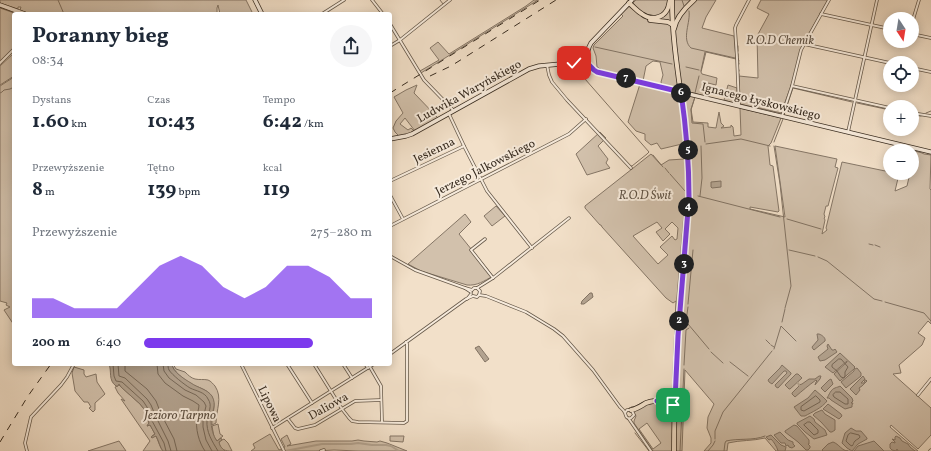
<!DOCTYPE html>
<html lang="pl">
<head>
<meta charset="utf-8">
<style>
	:root { --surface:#fff; --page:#f6f6f7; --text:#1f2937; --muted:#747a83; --accent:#7c3aed }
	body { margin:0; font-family:Vollkorn,serif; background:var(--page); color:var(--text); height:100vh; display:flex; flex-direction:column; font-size:15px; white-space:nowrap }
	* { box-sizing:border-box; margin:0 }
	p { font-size:13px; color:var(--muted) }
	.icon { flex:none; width:22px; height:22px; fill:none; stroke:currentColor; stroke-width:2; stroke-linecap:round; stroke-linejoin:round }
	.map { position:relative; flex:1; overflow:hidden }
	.details { position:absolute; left:12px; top:12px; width:380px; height:354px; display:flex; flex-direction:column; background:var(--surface); border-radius:4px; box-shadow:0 2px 10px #0003 }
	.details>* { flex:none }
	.needle { width:26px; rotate:168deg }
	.buttons { position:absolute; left:883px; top:12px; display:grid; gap:8px }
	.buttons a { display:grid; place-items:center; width:36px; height:36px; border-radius:50%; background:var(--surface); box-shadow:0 2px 10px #0003; font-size:20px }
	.pin { position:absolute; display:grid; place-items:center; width:34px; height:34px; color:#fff; margin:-17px; border-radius:8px; box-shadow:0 2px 6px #0006 }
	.km { position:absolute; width:20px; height:20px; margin:-10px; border-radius:50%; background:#222; color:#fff; font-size:11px; line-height:20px; text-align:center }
	.round { display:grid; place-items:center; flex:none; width:42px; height:42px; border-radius:21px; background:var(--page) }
	.summary { display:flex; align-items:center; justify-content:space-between; height:68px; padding:0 20px }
	h1 { font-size:22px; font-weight:700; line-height:30px }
	.metrics { display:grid; grid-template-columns:repeat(3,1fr); gap:6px; height:68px; padding:4px 20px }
	.metrics div { display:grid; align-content:center }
	.metrics b { font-size:20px; font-weight:700 }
	.metrics small { font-size:11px; font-weight:400 }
	.metrics p { font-size:11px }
	.chart { height:112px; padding:8px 20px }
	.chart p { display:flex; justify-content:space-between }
	.chart svg { width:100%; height:72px; margin-top:4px; fill:var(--accent); opacity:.7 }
	ul { padding:0 20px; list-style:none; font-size:13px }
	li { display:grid; grid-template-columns:64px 48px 1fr; align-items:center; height:30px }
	li i { height:10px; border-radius:5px; background:var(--accent) }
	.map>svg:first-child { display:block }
</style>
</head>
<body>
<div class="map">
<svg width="931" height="451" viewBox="0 0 931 451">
	<rect width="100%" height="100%" fill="#f2e0c9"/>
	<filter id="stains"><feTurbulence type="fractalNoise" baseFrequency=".005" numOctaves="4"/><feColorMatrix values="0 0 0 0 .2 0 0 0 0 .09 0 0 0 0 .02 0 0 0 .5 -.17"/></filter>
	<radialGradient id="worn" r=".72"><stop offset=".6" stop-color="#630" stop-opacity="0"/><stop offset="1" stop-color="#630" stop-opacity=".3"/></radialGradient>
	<!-- green -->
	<g fill="#d2c1ac" stroke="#857666" fill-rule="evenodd">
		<polygon points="0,0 246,0 253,14 220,14 218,5 217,8 217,14 30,14 20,10 21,7 18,7 18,9 0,3"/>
		<polygon points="534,0 538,0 421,73 420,71 439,60 430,48 438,42 449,54 526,6"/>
		<polygon points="636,0 716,0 706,17 702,28 734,36 736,59 706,52 701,72 702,74 717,78 716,85 708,83 705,96 662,85 661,82 663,75 660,62 653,61 646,66 643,81 602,70 597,67 596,56 593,48 594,45 623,16 621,14"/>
		<polygon points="761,0 828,0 802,46 791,86 781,113 759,108 757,108 740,104 739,76 758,78 757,36 769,14 757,8"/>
		<polygon points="0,8 17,14 14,14 14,48 0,61"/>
		<polygon points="14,53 14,76 0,85 0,66"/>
		<polygon points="14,77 14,325 4,310 10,307 6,305 7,303 0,301 0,86"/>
		<path d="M640 84 695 97 691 109 693 122 708 123V127L716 128 719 112 721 123 724 126 721 128 731 127V125L733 127 734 136 741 135 740 108 781 118 771 143 768 146 770 165 773 166 779 211 778 212 750 207V209L785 217 775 146 837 159 835 167 838 168 828 206H826L824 214 825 217 824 218 825 220 822 234 827 230 826 228 842 162 890 172V173L899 174 895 191 907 186 910 173H912V164L915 151 922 153 924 154 931 155 930 189 931 190V324L928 321 918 333 925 338 922 345 899 365 901 373 893 374 931 408V435L918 449 891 425 890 427 918 451H776L765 438C753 441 740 440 728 443L727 451H704L711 443V438L707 428 708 417 714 404 685 370 682 451H653L634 423V421L636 416 631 407H634L645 401 654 399 664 398 672 394 676 301 673 303 666 298 602 227 601 225H600L585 208V206L651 154 661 165 669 160 684 159 682 144 661 149 657 143 651 145 645 140V134L636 131 628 122ZM657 222 662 228 656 232 663 241 670 234 665 229 672 222 678 228 677 239 675 240 672 236 660 247 668 255 658 264 633 236ZM647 423 661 443 653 449 639 429Z"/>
		<polygon points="417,85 414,93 438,118 415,131 405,118 400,124 408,130 411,128 414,131 407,135 399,136 395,132 393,128 396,121 403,113 394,97 406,90"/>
		<polygon points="728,85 737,88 737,104 724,100"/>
		<polygon points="600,132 606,138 598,146 608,159 606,163 610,168 587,175 576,154"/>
		<polygon points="496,206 505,216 492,226 484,216"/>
		<path d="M465 214 471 222 459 234 493 276C484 281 477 286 467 285L421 271 408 264Z"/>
		<path d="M172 364H173L176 369C179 370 182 371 185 372 188 375 191 378 195 379 199 380 204 379 208 380 211 381 213 384 215 386 223 398 216 410 216 423L212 425C211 417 216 408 213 400 211 390 199 388 191 384 185 380 172 371 172 364Z"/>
		<polygon points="74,367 84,370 84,374 86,377 96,374 97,382 105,394 95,403 95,410 93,412 89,408 91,407 88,402 84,402 75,391 72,373"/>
		<path d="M118 384 121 387 140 404 144 409 149 423 147 426 150 425 155 434 152 436H156C158 440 160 448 163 451H143L150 441 121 399 125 401 118 393 115 387 118 386Z"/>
		<polygon points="218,424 220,434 223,436 217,441 214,437 212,426"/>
		<polygon points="270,434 279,450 285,447 281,439 287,435 291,444 287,446 316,441 352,441 358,440 364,441 377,442 380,441 387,443 407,451 358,451 334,450 316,451 251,451 255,448 253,444"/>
		<polygon points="390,436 404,436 403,442 390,441"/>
		<path d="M224 439 228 443 232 451C225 451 220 450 219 442L222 440Z"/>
		<polygon points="119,441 126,451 88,451"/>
	</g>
	<!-- water -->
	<g fill="#b3a390" stroke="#827363">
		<polygon points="721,181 721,187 712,188 711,187 711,182"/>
		<polygon points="590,293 592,293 593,297 584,304 581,304 582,301"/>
		<path d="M817 334H819C822 335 826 338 825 341L814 350 813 349 812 347 818 340Z"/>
		<polygon points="828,344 832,350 834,350 835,349 837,352 825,360 820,361 818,357 828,349 827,346"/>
		<polygon points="479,346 489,359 485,362 475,348"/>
		<polygon points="840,353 855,367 854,368 855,369 857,368 861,373 861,376 847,387 846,388 841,382 854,371 854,369 840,381 834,374 847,362 847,361 833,373 825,367"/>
		<path d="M109 364H172C172 371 184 379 191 383 198 388 207 389 212 396 217 405 212 411 211 420 211 427 213 436 217 441L221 438 222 440 219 442C220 447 222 448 225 451H163C160 448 159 441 156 436L152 438 151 437 155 434 150 425 147 426 149 423 144 409 140 404 121 387 119 384 118 386H116C108 380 112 372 109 364Z"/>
		<polygon points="782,365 791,373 791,374 778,388 776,387 775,385 787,373 786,371 784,371 772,384 769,382 768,380 780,368"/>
		<polygon points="796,374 798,374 802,378 790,389 789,389 785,385"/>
		<path d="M819 376H821L820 379 815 385 816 382 817 381 816 380C809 385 802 391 795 397L792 394V393L799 386V385L802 384 809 379H815Z"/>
		<polygon points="863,376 865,379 861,383 864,383 865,380 866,380 867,381 862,386 859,388 860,390 856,395 850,389"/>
		<polygon points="831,379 833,384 825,392 821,388 829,380"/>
		<path d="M840 386 852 398 853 401 851 403H853L852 405V407L845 409 831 400 829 398H827C829 395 831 389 835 388 837 387 839 387 840 386Z"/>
		<path d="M815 390 823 397 827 401C822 408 812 412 805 416H801L794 407 808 398Z"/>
		<polygon points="828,404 841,414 842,416 839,419 823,409"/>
		<polygon points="822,410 825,414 835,420 835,430 832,432 830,432 821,422 813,415 815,413"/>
		<polygon points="810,416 814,419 815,422 825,430 827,435 814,439 805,432 797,424 797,423"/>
		<polygon points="794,425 797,426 809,440 809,444 808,444 810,446 810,448 808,450 806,450 798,442 785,432 785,431"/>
		<polygon points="851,428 856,431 861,431 867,438 867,439 858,444 852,451 847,448 842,443 845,433"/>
		<polygon points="780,432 788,440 793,442 793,444 795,446 792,448 789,447 788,445 786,446 785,443 781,443 774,435"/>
		<path d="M771 435 781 445 786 447 785 451H778C777 447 774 442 771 439L769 440 766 437Z"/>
		<polygon points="896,436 900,438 902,441 908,444 910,447 915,451 898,451 897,449 896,451 892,450 890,448 890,444 892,442 895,443 895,442 892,439 895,440 895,437"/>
		<polygon points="874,441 884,451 854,451 858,446"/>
		<path d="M833 442C839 444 842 451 848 451H823L822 450 828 444Z"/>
	</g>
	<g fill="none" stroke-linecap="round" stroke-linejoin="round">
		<!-- shore -->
		<g stroke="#766858" stroke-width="1">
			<polygon points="839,359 841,359 848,367 845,372 845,376 844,378 841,377 837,371 832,367 832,365"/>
			<polyline points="113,364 114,376 116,381 122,382 143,401 147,407 151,419 164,443 166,451"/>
			<polyline points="118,364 119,376 125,378 147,399 151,405 156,417 168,441 171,451"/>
			<polyline points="125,364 125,371 147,389 156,401 161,414 174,439 177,451"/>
			<path d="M157 364 158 374 165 383 183 396 193 401 199 405C199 409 197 413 197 417 195 428 199 443 205 451"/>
			<polyline points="163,364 164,371 169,378 185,390 196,395 204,402 206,406 203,419 203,427 206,440 212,451"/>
			<path d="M168 364C168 366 168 368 169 370 172 375 185 385 190 388 196 391 205 392 208 399 213 406 208 412 207 420 206 432 212 441 218 451"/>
			<polygon points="836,392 840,392 848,399 848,404 845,404 834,397 833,395"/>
			<polygon points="816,396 820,400 820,402 804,411 801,410 801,407"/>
			<polygon points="808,422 810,422 818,430 818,433 814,435 804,425"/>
			<path d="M851 433 859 435 860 437C859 439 857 439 855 441 853 443 854 444 852 446L850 445 846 441 848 435Z"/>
		</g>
		<!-- stream -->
		<g stroke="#827363" stroke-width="1">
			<polyline points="58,0 64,14"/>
			<polyline points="440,0 443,4"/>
			<polyline points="682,0 684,6"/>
			<path d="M689 11C691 22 681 39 691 48L735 58"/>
			<polyline points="738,46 738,51"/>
			<polyline points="595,47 672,64"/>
			<polyline points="738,54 738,57"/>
			<polyline points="738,58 739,61"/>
			<polyline points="739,63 739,64"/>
			<polyline points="686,67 699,70"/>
			<polyline points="701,71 705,52"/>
			<polyline points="739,71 739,70"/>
			<polyline points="739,74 739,75"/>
			<polyline points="585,79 649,152 647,154 632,166 631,166"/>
			<polyline points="0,93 2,92 4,90 10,89 14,87"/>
			<polyline points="695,93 699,76"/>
			<polyline points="695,97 691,110 692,123 703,124 705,142"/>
			<polyline points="857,103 890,110"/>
			<polyline points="926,113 931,111"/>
			<polyline points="784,115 793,88 852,102"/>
			<polyline points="912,115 921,116"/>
			<polyline points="774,142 783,119"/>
			<polyline points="706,144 741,139 770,146"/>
			<polyline points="774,146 780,184 791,286 785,308"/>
			<polyline points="653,155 663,167"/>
			<polyline points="665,168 669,173"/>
			<polyline points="670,174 685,191"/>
			<polyline points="698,196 780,217"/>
			<polyline points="700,196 702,178 701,146"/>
			<polyline points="787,219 821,229"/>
			<polyline points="869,244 873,245"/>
			<polyline points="875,245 880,247"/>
			<polyline points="789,250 815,256"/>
			<polyline points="818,257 827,261 874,299 882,301"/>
			<polyline points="885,302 924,313 931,321"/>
			<polyline points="688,304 693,250"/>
			<polyline points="675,321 685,202"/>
			<polyline points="686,321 688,307"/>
			<polyline points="782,322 785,309"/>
			<polyline points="688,324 709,349"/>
			<polyline points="766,340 770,344"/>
			<polyline points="771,345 774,347"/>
			<polyline points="774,349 781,326 796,341"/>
			<polyline points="711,352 723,363"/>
			<polyline points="730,362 748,376"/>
			<polyline points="684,365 686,330 689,328"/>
			<polyline points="635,433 649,451"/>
			<polyline points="715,439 715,431 723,412 772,351"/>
			<polyline points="680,451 684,369"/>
			<polyline points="708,451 713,445 715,441"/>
			<path d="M724 451 725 443 726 441C739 438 753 441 765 436"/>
		</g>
		<!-- canal -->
		<g stroke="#b3a390" stroke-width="2">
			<polyline points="798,383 799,385"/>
			<polyline points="285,451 322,444 351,444 358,443 372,445 386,445 391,446 399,451"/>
		</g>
		<!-- street casing -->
		<g stroke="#66594a" stroke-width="3.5">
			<g id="street">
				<polyline points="372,0 383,14"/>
				<polyline points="322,14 344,0"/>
				<polyline points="821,14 890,29"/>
				<polyline points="912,23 919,0"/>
				<polyline points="390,24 424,80 454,111"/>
				<polyline points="912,34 931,38"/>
				<polyline points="804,44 890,63"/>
				<polyline points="390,46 400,40 450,0"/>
				<polyline points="0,63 14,49"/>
				<polyline points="574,63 575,65 582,74"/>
				<polyline points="547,65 549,75 552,82 567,100 631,168"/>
				<polyline points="912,68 931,72"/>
				<polyline points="792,86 890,108"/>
				<polyline points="739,106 737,58 735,28 736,25 749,0"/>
				<polyline points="912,113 931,116"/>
				<polyline points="449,114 464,146 487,191 532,248"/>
				<polyline points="782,116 792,86 801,50 829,0"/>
				<polyline points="848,132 877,0"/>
				<polyline points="390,181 464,146"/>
				<polyline points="390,195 403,219"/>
				<polyline points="390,226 569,134 586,119"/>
				<polyline points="485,239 471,250 493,278"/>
				<polyline points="390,256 415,270 465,288 471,292"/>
				<polyline points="465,288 472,290 474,288 477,288 493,278 569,218"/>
				<polyline points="477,288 480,291 479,295"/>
				<polyline points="467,299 471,294"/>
				<path d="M390 354 466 299 473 296 477 297 479 295 486 296 526 312 554 329 563 336 593 370 620 407C621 408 624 410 625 413 626 416 626 419 631 418L634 415 632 411 630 410H627L625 413"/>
				<polyline points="241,364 284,451"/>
				<polyline points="287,364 312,403"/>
				<polyline points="314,364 342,409 349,418 352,421 358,422 404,423 407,421 407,344 406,342"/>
				<polyline points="343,364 352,378"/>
				<polyline points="365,364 368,368"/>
				<polyline points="370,367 381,386 382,422"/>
				<polyline points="918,395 931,379"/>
				<polyline points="288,419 295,428 298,429 315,425 355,401 381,400"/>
				<polyline points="629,419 651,451"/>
				<polyline points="272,428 374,364"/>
				<polyline points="27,451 25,443 31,417 61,385 67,377 74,364"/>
				<polyline points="321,451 324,450"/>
				<polyline points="930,451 931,450"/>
			</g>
		</g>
		<!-- secondary casing -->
		<g stroke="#382c20" stroke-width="5">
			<g id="secondary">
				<polyline points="255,0 262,14"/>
				<polyline points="0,5 25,14"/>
				<polyline points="586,57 589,47 591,43 632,0"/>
				<polyline points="588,64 594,70 597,72 931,152"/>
				<polyline points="390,139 406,136 412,134 529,69 539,66 582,62"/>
			</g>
		</g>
		<!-- primary casing -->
		<g stroke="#382c20" stroke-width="5.5">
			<g id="primary">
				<path d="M672 0C672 60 688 118 689 178 690 218 684 257 681 296 677 348 674 399 674 451"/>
				<path d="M629 3C634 7 637 11 642 14 650 20 662 19 667 10 669 7 669 3 670 0"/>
				<polyline points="650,20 668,22 673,25"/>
				<path d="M674 29C676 18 686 7 694 0"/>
				<path d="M631 410C637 409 641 406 646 403 655 400 666 400 675 401"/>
			</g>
		</g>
		<!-- street -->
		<use href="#street" stroke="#f7ebdc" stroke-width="2"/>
		<!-- secondary -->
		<use href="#secondary" stroke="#f7ebdc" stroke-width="3.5"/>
		<!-- primary -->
		<use href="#primary" stroke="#f2e0c9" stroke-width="4"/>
		<!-- rail -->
		<g stroke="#382c20" stroke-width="1" stroke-dasharray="7 7" stroke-linecap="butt">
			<polyline points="430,76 451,66 556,0"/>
			<polyline points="390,93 540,0"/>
			<polyline points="0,442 28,396 51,364"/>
		</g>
	</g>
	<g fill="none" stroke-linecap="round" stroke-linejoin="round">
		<!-- route casing -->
		<g stroke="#fff" stroke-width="8">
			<path id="route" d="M574 63 582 62 584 65 588 64 594 70 597 72 681 92C686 127 689 162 689 197L678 336 675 401 665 400 657 401 670 403 673 405"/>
		</g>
		<!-- route -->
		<use href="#route" stroke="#7c3aed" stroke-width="5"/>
	</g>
	<g text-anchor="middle" stroke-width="4" stroke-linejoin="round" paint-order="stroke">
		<!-- park labels -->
		<g font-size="12" font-style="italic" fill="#5e5143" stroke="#f7ebdc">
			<text x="780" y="44">R.O.D Chemik</text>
			<text x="645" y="199">R.O.D Świt</text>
		</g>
		<!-- street labels -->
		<g font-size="12" fill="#382c20" stroke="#f7ebdc">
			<text transform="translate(469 91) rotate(-29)" y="4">Ludwika Waryńskiego</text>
			<text transform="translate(761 101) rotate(14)" y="4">Ignacego Łyskowskiego</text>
			<text transform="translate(434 150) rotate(-26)" y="4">Jesienna</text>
			<text transform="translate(485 167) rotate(-27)" y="4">Jerzego Jalkowskiego</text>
			<text transform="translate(270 404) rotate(64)" y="4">Lipowa</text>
			<text transform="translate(328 406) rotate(-29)" y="4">Daliowa</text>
		</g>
		<!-- water labels -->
		<g font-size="13" font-style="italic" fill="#5d5042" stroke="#f7ebdc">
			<text x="180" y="419">Jezioro Tarpno</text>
		</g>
	</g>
	<rect width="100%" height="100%" filter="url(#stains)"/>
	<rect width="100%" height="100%" fill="url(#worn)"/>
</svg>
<div class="buttons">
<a><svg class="needle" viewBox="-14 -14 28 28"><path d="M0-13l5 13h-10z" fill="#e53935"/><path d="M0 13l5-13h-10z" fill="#747a83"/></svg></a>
<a><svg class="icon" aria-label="locate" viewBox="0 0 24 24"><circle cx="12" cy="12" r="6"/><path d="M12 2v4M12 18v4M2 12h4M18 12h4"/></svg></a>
<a>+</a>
<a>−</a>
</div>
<div class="pin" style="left:673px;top:405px;background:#1e9e55"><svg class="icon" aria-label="arrive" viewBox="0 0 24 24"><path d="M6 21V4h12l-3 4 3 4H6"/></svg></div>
<div class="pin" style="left:574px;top:63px;background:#d93025"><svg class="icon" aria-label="check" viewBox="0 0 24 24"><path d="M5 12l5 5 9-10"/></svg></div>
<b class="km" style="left:679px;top:321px">2</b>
<b class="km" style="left:684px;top:264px">3</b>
<b class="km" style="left:688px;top:207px">4</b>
<b class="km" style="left:688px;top:150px">5</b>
<b class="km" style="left:681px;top:93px">6</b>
<b class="km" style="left:626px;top:78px">7</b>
<section class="details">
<div class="summary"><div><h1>Poranny bieg</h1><p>08:34</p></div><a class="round"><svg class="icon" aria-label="share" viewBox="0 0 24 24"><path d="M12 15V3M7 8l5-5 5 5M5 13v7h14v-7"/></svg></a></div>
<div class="metrics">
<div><p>Dystans</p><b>1.60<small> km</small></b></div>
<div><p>Czas</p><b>10:43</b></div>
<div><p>Tempo</p><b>6:42<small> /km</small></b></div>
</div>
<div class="metrics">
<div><p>Przewyższenie</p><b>8<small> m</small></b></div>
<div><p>Tętno</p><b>139<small> bpm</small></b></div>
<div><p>kcal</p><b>119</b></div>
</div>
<div class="chart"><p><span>Przewyższenie</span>275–280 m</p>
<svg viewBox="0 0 160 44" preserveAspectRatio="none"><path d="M0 44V32L10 32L20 38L30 38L40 38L50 25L60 12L70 6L80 12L90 25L100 32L110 25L120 12L130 12L140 19L150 32L160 32V44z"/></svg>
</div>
<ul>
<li><b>200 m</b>6:40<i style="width:74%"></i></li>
</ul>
</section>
</div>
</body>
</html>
